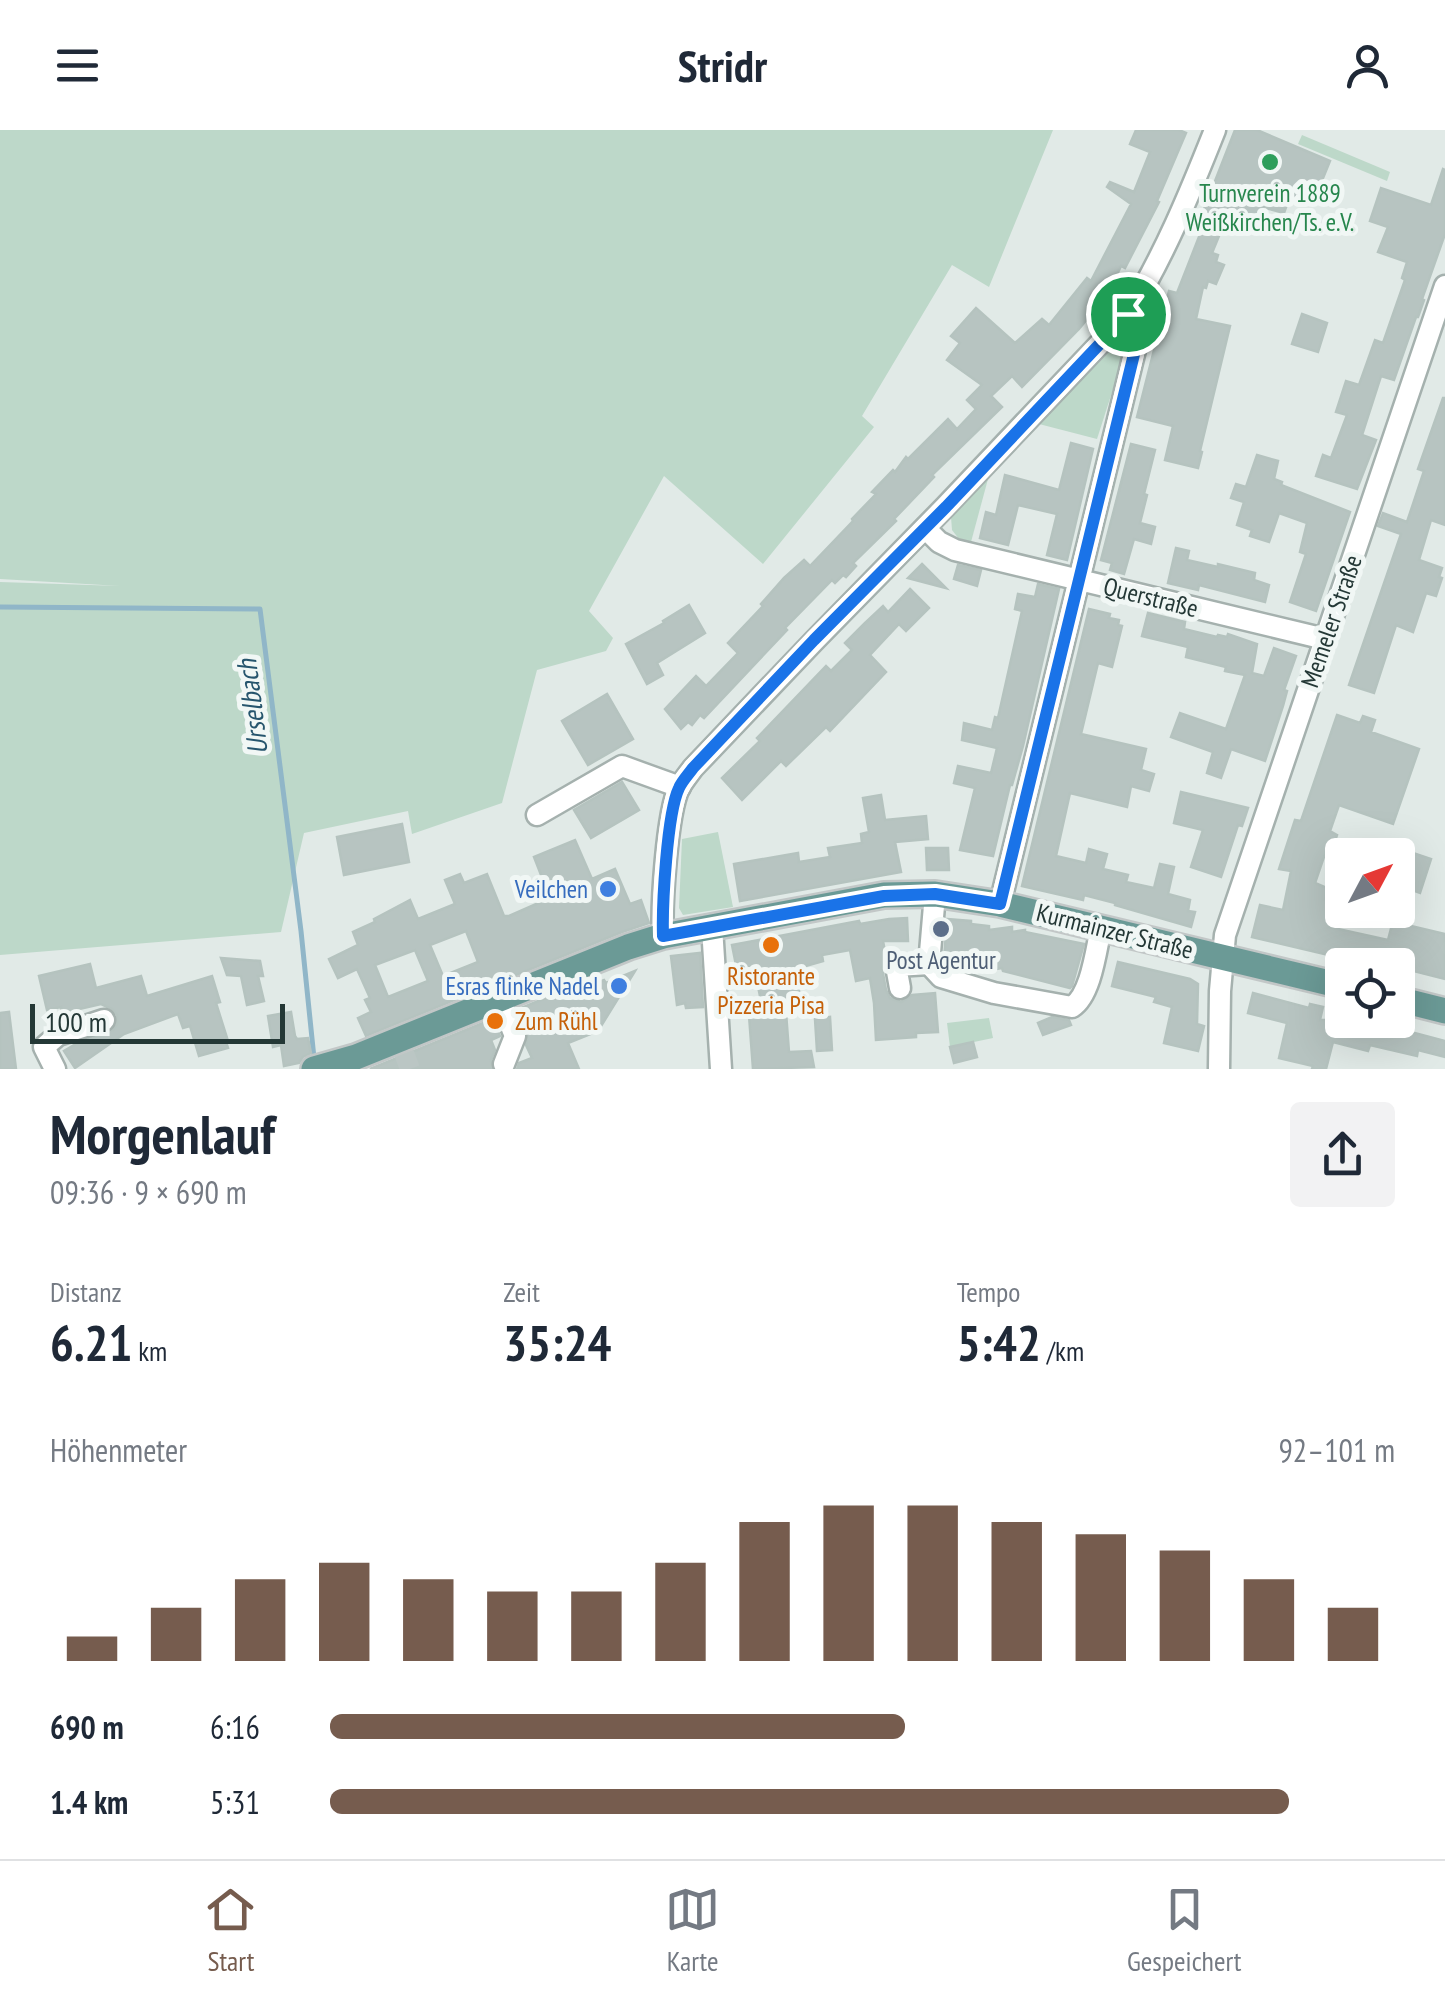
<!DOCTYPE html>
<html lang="de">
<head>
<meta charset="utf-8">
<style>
	:root { --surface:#fff; --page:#f2f2f3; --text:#1f2937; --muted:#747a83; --line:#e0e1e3; --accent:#765c4e }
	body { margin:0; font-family:"PT Sans Narrow",sans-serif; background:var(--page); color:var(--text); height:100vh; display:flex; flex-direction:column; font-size:38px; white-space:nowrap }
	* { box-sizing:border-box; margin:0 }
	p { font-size:32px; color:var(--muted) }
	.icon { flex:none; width:55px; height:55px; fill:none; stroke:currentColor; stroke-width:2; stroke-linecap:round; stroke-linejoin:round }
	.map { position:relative; height:939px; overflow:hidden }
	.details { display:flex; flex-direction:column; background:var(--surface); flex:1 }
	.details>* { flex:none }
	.needle { width:65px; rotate:49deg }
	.controls { position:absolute; left:1325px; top:708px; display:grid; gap:20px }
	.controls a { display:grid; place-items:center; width:90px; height:90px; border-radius:10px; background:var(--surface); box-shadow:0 10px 40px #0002; font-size:50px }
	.scale { position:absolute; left:30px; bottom:25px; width:255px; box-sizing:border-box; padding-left:10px; border:5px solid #243836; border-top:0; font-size:28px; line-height:35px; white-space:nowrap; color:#243836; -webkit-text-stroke:8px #f1f7f5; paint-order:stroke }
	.pin { position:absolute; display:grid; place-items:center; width:85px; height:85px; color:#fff; margin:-42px; border:5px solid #fff; border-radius:50%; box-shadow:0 2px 10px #0007 }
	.round { display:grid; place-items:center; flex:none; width:105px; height:105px; border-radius:10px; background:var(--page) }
	.headline { display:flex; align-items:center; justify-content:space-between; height:170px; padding:0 50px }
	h1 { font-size:55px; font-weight:600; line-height:75px }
	.figures { display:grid; grid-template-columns:repeat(3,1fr); gap:15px; height:170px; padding:10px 50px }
	.figures div { display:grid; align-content:center }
	.figures b { font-size:50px; font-weight:600 }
	.figures small { font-size:28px; font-weight:400 }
	.figures p { font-size:28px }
	.chart { height:280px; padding:20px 50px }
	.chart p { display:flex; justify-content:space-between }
	.chart svg { width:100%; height:180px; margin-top:10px; stroke:var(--accent); stroke-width:6 }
	ul { padding:0 50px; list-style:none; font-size:32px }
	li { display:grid; grid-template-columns:160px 120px 1fr; align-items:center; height:75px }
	li i { height:25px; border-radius:12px; background:var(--accent) }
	header { display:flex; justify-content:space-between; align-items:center; height:130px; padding:0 50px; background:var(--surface); font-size:45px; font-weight:600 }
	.dock { display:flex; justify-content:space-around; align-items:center; height:140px; border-top:2px solid var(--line); background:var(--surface); font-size:28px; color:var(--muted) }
	.dock a { display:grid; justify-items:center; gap:5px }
	.dock .on { color:var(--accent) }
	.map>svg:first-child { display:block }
</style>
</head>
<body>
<header><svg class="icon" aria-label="menu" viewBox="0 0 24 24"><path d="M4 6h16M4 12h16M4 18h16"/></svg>Stridr<svg class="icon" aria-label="person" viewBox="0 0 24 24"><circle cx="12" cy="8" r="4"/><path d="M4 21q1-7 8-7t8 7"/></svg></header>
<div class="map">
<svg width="1445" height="939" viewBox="0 0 1445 939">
	<rect width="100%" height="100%" fill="#e1eae7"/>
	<!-- green -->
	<g fill="#bdd8c9">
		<polygon points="0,0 1053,0 989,157 952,135 862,286 874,297 763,434 664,346 589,481 613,508 606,521 537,540 502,673 412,704 408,681 304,703 281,802 0,825 0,452 120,456 0,449"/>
		<polygon points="1302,5 1390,42 1387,51 1298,14"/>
		<polygon points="1113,218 1121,223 1122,231 1097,309 1039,294"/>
		<polygon points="988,349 971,412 959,409 952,400 951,387"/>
		<polygon points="718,702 733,777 683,785 679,778 682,709"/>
		<polygon points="989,888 993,908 950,917 947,893"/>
	</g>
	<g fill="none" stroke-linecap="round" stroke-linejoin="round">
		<!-- stream -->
		<polyline stroke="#90b6c8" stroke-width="5" points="0,477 260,479 301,801 314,928"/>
	</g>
	<!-- building -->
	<g fill="#b7c4c1" stroke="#b5c3bf" stroke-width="2.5" fill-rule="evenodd">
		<polygon points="1136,0 1179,0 1186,3 1157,71 1159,72 1125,138 1121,136 1108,164 1079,199 1022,257 1012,246 991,266 1002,277 932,345 934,347 894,389 896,391 853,433 856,436 846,447 843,445 835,453 832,450 785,498 787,500 704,588 700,585 692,595 688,592 681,599 665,579 696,546 706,556 738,523 728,513 763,476 761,474 784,448 804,430 810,436 853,391 852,389 876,364 872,362 893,340 895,342 906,327 908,329 948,289 957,299 976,279 967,270 982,255 947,230 960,213 951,206 976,178 1015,213 1042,189 1049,195 1087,148 1091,151 1131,74 1107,57 1110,52 1134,62 1150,22 1130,14"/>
		<polygon points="1235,0 1257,0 1330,31 1317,63 1303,58 1298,70 1290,66 1284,83 1262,77 1258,89 1230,79 1212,123 1218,125 1216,132 1224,135 1216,154 1208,151 1206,158 1203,157 1196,189 1230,196 1200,321 1202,322 1198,338 1165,330 1173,296 1137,287 1169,161 1177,163 1204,94 1199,92"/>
		<polygon points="1443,39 1445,40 1445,104 1422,169 1424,170 1418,187 1416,187 1394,250 1381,246 1362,305 1376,310 1357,359 1316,346 1323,325 1331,328 1347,285 1336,282 1346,251 1359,255 1375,210 1383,213 1405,150 1402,148 1407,132 1378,122 1388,97 1370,91 1381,58 1431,75"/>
		<polygon points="1302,184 1327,193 1318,222 1292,214"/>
		<polygon points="1443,268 1445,268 1445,395 1431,390 1419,430 1442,438 1439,447 1442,448 1436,466 1426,463 1413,502 1396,495 1374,563 1349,555 1401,404 1378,396 1383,383 1407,392 1424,341 1418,339"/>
		<polygon points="1071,313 1093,319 1067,430 1047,425 1057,384 1018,375 1008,415 980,408 986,382 996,385 1005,345 1059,360"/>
		<polygon points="1131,314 1155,320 1144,364 1147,365 1140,393 1155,397 1151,414 1134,409 1124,444 1110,440 1112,433 1101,430"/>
		<polygon points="1257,325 1278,331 1274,349 1282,352 1281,355 1350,382 1316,481 1290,472 1306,424 1300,422 1307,393 1279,383 1269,412 1250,406 1252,400 1237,395 1244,372 1231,368 1236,354 1246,357"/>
		<polygon points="1176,418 1189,421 1187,430 1218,437 1218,434 1255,443 1254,450 1269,455 1265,472 1199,455 1198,460 1168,453"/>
		<polygon points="922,434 946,458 908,448"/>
		<polygon points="958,435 981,440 977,456 954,449"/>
		<polygon points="1038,454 1059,459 1023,616 1012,655 1010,655 993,726 960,720 975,658 954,653 958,636 991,643 997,618 962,610 964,593 992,600 995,587 998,588 1022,481 1015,479 1018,464 1035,467"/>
		<polygon points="910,459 929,478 906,501 899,494 870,525 886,542 830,601 826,597 786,636 781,631 742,670 722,648 760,611 757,608 826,536 831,541 852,520 845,513 864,494 883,476 888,482"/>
		<polygon points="689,475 705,503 657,533 663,545 647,554 626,514 664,493 663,491"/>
		<polygon points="1089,479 1110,484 1109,488 1119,490 1118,495 1122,496 1112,537 1098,533 1081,604 1146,619 1141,640 1154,644 1149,661 1131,656 1127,677 1070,663 1056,726 1086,733 1089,719 1107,724 1103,739 1128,745 1126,752 1154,758 1160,734 1174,737 1168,764 1190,770 1188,781 1195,782 1191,797 1115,775 1115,773 1084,765 1083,770 1022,756"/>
		<polygon points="1148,483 1185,492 1184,499 1217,507 1218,505 1227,507 1228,504 1257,514 1252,543 1264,546 1274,518 1296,526 1284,560 1287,561 1283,576 1265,631 1231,619 1221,648 1207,643 1213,622 1171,607 1180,583 1226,599 1245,545 1225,541 1226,537 1186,527 1188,517 1142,506"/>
		<polygon points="607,564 633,609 588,635 562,591"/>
		<polygon points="1337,585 1360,593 1363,586 1375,590 1371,602 1419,619 1393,694 1339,675 1330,701 1337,705 1333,717 1328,715 1315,753 1327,758 1325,770 1335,772 1329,797 1388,810 1394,787 1411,791 1411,796 1445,804 1445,849 1410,840 1411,835 1371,835 1252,807 1260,775 1283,780 1291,741 1279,739 1295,690 1301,691"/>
		<polygon points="622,652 639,680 591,708 574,680"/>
		<polygon points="1181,662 1248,678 1242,696 1238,695 1221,747 1191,737 1203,700 1174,693"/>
		<polygon points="881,665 885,690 926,686 928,709 895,712 901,742 740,771 734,734 798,723 799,732 830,727 828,718 862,713 861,704 869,702 863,668"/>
		<polygon points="402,694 409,732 344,745 337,707"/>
		<path d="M575 710 592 749 615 739 630 774 641 770 649 793 622 802 366 906 358 888 371 882 365 870 370 868 357 839 338 848 329 829 358 815 353 802 375 792 374 789 410 770 418 789 455 774 445 750 460 744 464 753 487 744 504 786H509L550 768 534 727ZM466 801 478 832 443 846 430 815ZM415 820 428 851 388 867 375 835Z"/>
		<polygon points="926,718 948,718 949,740 927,740"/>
		<polygon points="1407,721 1431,729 1420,763 1398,755"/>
		<polygon points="907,788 908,811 883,811 886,827 882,838 886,860 890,868 901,872 912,865 935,863 938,902 916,903 916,907 876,910 874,873 870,848 856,851 850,820 822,825 823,831 795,839 800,866 785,869 789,922 811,921 814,937 753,939 748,872 761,871 754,837 737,840 732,815 859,791 860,794 889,789"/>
		<polygon points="947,789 971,791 971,794 989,796 989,800 1012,797 1012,802 1025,800 1025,802 1084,814 1072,856 1070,858 1003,841 1002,838 990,840 989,834 944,830"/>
		<polygon points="700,823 703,877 686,878 685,873 677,875 671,826"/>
		<polygon points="221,828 260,831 263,846 258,846 264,871 247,875 241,846 227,845"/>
		<polygon points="1118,832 1190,849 1198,854 1197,894 1204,896 1198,921 1164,913 1172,877 1154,872 1156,867 1112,856"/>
		<polygon points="90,834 96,858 141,846 147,866 212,846 220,872 216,873 228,911 226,912 228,918 199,926 190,896 183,898 178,884 124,904 75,938 64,921 76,914 113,900 117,894 117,885 112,879 101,874 62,883 61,877 47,880 39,846"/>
		<polygon points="635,841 598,901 568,913 579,939 517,939 519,933 532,928 526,915 528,901 519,879 577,855 579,860 604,850 606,853"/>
		<polygon points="1253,863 1309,878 1310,874 1323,877 1320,890 1348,890 1395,902 1396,898 1445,911 1445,927 1418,920 1417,926 1370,915 1368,921 1333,912 1326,939 1312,939 1313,936 1279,928 1287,893 1248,883"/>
		<polygon points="9,882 16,939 0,939 0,883"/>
		<polygon points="291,882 295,906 297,909 308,908 311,923 303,927 299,933 284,936 281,915 273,917 268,886"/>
		<polygon points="830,887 832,920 817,921 815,889"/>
		<polygon points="1052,887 1069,890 1071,895 1043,905 1038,893"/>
		<polygon points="493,889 500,906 491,910 495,920 491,930 492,939 370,939"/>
		<polygon points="973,912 977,927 954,933 950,917"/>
	</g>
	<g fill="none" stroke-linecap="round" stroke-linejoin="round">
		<!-- minor-tunnel -->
		<polyline stroke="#bbc6c4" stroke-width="20" stroke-dasharray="20 10" stroke-linecap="butt" points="404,923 410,939"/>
		<!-- minor casing -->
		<g stroke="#a5b1ae" stroke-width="25">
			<g id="minor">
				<polyline points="925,398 939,412 955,420 1325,509"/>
				<polyline points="537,685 622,636 680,657"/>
				<path d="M935 764 929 834 941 847 994 863 1072 877C1091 865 1096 820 1101 798"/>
				<polyline points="1000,774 1136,216 1128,184"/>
				<polyline points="712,797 721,939"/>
				<path d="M663 806C661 777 667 683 679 658 683 651 688 645 693 638L814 511 945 377 1128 184C1164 126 1190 63 1215 0"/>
				<polyline points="900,858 896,836 929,834"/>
				<polyline points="500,869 515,906 504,934"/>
				<polyline points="55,939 44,917 58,905 104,890"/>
				<polyline points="1219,939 1220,861 1225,805 1445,156"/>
			</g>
		</g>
		<!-- major casing -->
		<g stroke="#c2c7c7" stroke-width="30">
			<g id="major">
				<polyline points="1398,869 1445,881"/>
				<polyline points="314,939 356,927 628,817 663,806 884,765 935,764 1000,774 1342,856"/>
			</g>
		</g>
		<!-- minor -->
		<use href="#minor" stroke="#fff" stroke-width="20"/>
		<!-- major -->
		<use href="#major" stroke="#6b9a96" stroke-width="25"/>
	</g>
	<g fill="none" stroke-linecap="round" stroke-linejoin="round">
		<!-- route casing -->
		<g stroke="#fff" stroke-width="20">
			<path id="route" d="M1128 184 1136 216 1000 774 935 764 884 766 663 806C662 776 667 683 679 658 682 651 688 645 693 638L814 510 946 377Z"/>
		</g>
		<!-- route -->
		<use href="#route" stroke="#1a73e8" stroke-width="12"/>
	</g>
	<!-- markers -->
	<circle fill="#2e9e5b" stroke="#f1f7f5" stroke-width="4" cx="1270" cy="32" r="10"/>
	<g fill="#3f7fe0" stroke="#f1f7f5" stroke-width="4">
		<circle cx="608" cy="759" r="10"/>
		<circle cx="619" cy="856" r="10"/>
	</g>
	<circle fill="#5c6f8a" stroke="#f1f7f5" stroke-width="4" cx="941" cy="799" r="10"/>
	<g fill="#e8710a" stroke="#f1f7f5" stroke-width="4">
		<circle cx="771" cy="815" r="10"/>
		<circle cx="495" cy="891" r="10"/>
	</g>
	<g text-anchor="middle" stroke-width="10" stroke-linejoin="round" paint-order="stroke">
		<!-- leisure labels -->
		<g font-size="25" fill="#27864d" stroke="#f1f7f5">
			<text x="1270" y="72">Turnverein 1889<tspan x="1270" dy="29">Weißkirchen/Ts. e.V.</tspan></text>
		</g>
		<!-- street labels -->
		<g font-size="25" fill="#243836" stroke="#f1f7f5">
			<text transform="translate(1151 467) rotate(14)" y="9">Querstraße</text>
			<text transform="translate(1331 491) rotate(-71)" y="9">Memeler Straße</text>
			<text transform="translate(1115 801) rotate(14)" y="9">Kurmainzer Straße</text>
		</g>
		<!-- shop labels -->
		<g font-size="25" fill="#366cbe" stroke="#f1f7f5" text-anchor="end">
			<text x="588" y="768">Veilchen</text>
			<text x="599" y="865">Esras flinke Nadel</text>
		</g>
		<!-- service labels -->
		<g font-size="25" fill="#4e5e75" stroke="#f1f7f5">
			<text x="941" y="839">Post Agentur</text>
		</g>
		<!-- food labels -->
		<g font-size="25" fill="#c56008" stroke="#f1f7f5">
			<text x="771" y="855">Ristorante<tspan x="771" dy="29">Pizzeria Pisa</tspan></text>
			<text x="515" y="900" text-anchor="start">Zum Rühl</text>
		</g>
		<!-- water labels -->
		<g font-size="28" font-style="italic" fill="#26556d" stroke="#f1f7f5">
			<text transform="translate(252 577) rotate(-97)" y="10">Urselbach</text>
		</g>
	</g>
</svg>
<div class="controls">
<a><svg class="needle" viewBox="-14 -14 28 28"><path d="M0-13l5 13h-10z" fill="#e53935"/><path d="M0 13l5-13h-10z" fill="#747a83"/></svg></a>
<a><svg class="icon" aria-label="locate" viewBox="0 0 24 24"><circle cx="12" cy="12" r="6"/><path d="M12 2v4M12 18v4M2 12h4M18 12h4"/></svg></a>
</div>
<div class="scale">100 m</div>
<div class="pin" style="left:1128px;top:184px;background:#1e9e55"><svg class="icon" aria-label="arrive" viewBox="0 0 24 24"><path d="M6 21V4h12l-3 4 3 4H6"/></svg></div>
</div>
<section class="details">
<div class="headline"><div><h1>Morgenlauf</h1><p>09:36 · 9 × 690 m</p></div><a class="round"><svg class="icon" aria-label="share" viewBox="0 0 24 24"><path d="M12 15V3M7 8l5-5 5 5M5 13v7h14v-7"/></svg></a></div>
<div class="figures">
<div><p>Distanz</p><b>6.21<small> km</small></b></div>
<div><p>Zeit</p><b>35:24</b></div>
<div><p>Tempo</p><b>5:42<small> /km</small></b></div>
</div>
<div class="chart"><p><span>Höhenmeter</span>92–101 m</p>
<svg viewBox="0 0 160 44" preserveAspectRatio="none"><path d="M5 44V38M15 44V31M25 44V24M35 44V20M45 44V24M55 44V27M65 44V27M75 44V20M85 44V10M95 44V6M105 44V6M115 44V10M125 44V13M135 44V17M145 44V24M155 44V31"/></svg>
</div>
<ul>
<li><b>690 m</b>6:16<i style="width:54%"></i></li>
<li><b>1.4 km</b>5:31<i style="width:90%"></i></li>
</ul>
</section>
<nav class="dock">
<a class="on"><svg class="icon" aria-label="home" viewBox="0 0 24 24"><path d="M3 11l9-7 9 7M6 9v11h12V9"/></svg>Start</a>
<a><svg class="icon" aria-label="map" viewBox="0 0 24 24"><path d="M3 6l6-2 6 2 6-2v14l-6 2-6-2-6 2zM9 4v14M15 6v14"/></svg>Karte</a>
<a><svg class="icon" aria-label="saved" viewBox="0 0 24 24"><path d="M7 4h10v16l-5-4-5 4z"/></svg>Gespeichert</a>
</nav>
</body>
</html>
